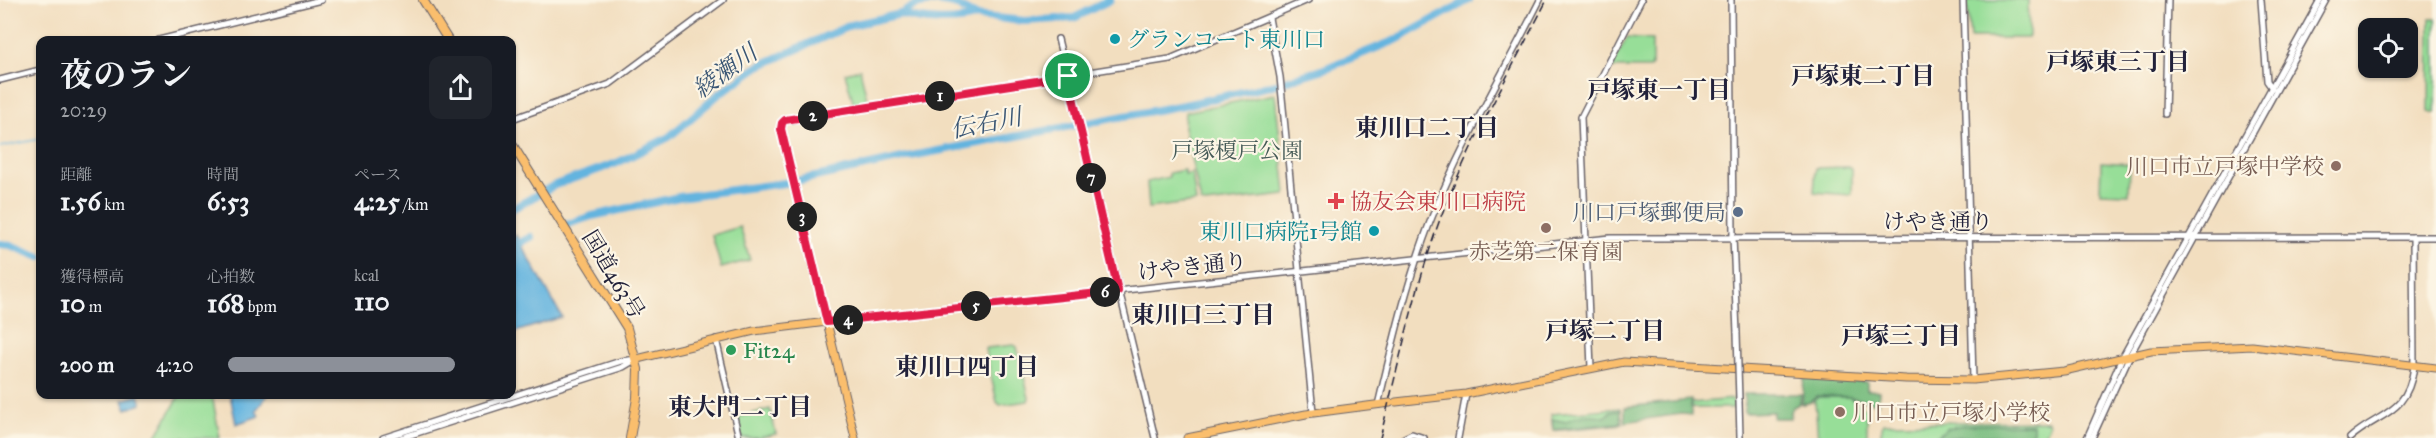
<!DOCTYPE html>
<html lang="ja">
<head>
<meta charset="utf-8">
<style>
	:root { --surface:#171b24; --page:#20242c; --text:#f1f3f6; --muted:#9ea1a6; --accent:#8c9099 }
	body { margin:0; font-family:"IM FELL Great Primer","Noto Serif JP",serif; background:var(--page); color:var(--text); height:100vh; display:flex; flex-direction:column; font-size:22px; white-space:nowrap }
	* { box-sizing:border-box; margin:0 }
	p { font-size:20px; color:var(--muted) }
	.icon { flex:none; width:33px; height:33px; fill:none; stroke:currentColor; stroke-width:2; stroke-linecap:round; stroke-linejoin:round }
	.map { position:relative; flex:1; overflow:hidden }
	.sheet { position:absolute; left:36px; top:36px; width:480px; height:363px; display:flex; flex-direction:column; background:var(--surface); border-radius:12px; box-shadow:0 2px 4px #0004 }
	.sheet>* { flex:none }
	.fabs { position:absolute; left:2358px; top:18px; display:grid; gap:12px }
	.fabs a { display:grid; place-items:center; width:60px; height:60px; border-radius:12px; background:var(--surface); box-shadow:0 2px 4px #0004; font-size:30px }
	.pin { position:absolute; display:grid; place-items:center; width:51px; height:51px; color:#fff; margin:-26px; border:3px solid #fff; border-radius:50%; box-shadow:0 2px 6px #0007 }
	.km { position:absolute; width:30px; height:30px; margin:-15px; border-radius:50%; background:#222; color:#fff; font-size:16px; line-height:30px; text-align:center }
	.round { display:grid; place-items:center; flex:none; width:63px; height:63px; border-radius:12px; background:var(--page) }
	.head { display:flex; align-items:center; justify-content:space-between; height:102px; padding:0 24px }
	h1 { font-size:33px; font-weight:700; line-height:45px }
	.stats { display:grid; grid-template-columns:repeat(3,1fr); gap:9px; height:102px; padding:6px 24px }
	.stats div { display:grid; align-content:center }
	.stats b { font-size:26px; font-weight:700 }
	.stats small { font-size:16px; font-weight:400 }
	.stats p { font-size:16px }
	ul { padding:0 24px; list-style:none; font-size:20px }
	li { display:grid; grid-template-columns:96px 72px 1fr; align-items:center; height:45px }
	li i { height:15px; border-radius:8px; background:var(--accent) }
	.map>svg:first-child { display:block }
</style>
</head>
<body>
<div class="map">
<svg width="2436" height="438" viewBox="0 0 2436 438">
	<rect width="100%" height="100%" fill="#fcf5e5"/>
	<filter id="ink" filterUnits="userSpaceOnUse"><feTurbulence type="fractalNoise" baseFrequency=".0167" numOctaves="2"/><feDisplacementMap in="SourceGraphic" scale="12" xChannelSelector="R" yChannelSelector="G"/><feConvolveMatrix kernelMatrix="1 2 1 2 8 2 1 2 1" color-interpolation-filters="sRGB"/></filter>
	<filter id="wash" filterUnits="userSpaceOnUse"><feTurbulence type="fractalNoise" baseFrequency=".008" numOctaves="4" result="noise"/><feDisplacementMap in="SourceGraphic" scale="24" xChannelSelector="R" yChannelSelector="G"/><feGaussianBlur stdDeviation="1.35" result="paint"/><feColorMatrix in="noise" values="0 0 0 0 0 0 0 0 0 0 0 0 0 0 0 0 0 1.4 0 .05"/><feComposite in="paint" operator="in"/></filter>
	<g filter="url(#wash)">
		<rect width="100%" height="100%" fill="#f2debf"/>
		<!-- green -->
		<g fill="#97de98" stroke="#5c806a" stroke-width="1.5">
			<polygon points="1967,0 2028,0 2029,36 2027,38 1970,38"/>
			<polygon points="2430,19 2436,19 2436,113 2429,111"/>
			<polygon points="1627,38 1652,40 1652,66 1650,68 1613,68 1612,65"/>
			<polygon points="860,69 868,103 854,105 845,73"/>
			<polygon points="1275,94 1286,193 1285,195 1205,204 1201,202 1184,127 1185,112"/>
			<polygon points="2101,162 2130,164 2129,194 2100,193"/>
			<polygon points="1850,167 1852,170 1852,193 1850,195 1814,192 1816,168"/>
			<polygon points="1184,170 1185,175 1192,173 1196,202 1149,208 1147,182 1169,177 1169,173"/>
			<polygon points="740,227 750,260 721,268 712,235"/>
			<polygon points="1014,345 1017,347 1029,398 1028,401 1000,405 997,402 985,350 987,348"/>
			<polygon points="180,395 212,395 220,438 155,438"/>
			<polygon points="1818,397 1849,397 1867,410 1867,438 1818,438 1815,401"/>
			<polygon points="1733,399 1734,408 1692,408 1692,403"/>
			<polygon points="1621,408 1622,424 1553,431 1551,414"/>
			<polygon points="770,409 776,434 758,438 741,438 738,417"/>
			<polygon points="2048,421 2049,424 2043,438 1880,438 1883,423"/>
		</g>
		<!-- forest -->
		<g fill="#79bd80" stroke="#4e705e" stroke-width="1.5">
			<polygon points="1804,378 1867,382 1867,390 1879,391 1878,404 1849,397 1817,396 1812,402 1802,404"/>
			<polygon points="1744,394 1801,394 1800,403 1792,408 1790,418 1773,418 1773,412 1745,413"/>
			<polygon points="1691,400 1691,415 1681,414 1625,422 1625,407"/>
			<path d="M1621 410V423L1553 430 1552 419 1566 422C1575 415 1594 413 1605 417L1611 412Z"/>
			<polygon points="2033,424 2033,432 2027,438 2001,436 1935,438 1947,428 1964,425"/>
		</g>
		<!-- water -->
		<g fill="#64b4df" stroke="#436b8d" stroke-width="1.5">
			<polygon points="516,235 562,317 512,333 512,239"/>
			<polygon points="139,395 142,404 126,409 123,400"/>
			<polygon points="230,395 230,394 268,395 256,410 259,416 236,424"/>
		</g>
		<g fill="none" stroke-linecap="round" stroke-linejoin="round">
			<!-- stream -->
			<g stroke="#64b4df" stroke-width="1.5">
				<polyline points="0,147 40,139"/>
				<polyline points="512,203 515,207"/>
			</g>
			<!-- river -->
			<g stroke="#64b4df" stroke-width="8">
				<path d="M901 14C918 21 958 24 976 16"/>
				<polyline points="512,209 555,185 617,163 669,137 719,94 759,66 851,25 901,14 915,5 936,1 954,4 976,16 1025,21 1074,18 1110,0"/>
				<polyline points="568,224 592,216 679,197 792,182 916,155 1189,104 1269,86 1324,69 1396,40 1469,0"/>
				<polyline points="0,244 10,245 40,257"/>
				<polyline points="512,247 531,237"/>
			</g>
		</g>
	</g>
	<g filter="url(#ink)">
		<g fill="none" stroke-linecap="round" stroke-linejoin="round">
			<!-- minor casing -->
			<g stroke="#6b6469" stroke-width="8">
				<g id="minor">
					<polyline points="1308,0 1170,59 783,121 781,129 827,322 1610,238 2436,237"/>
					<polyline points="1731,0 1733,237 1737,333"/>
					<polyline points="1963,0 1973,380"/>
					<polyline points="2261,0 2267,81 2272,88"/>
					<polyline points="1269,18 1280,77 1313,412"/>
					<polyline points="1058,39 1155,438"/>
					<polyline points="159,40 321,0"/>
					<polyline points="0,80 40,70"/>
					<polyline points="2165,114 2168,0"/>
					<polyline points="512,119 610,84 723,0"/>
					<polyline points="716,339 739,438"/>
					<polyline points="1591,368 1581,117 1641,0"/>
					<polyline points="1739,400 1740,438"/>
					<path d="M1378 405C1393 342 1408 277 1432 217 1462 142 1504 72 1540 0"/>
					<polyline points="383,438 621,361 637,359"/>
					<polyline points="401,438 623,367 633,361"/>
					<polyline points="1404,438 1412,434 1424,438"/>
					<polyline points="1458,438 1466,394"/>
					<polyline points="2087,438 2122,358 2320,0"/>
					<polyline points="2092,438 2130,355 2326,0"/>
					<path d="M2350 438C2379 412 2407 416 2414 367L2413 237"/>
				</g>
			</g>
			<!-- major casing -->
			<g stroke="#6b6469" stroke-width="9">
				<g id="major">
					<polyline points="637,359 754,331 827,322 855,438"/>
					<polyline points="1396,402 1466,394 1624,362 1906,379 1973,380 2064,371 2151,351 2252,346 2436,368"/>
					<polyline points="1187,438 1306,414 1390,403"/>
				</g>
			</g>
			<!-- highway casing -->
			<g stroke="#6b6469" stroke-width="10">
				<g id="highway">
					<polyline points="423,0 448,40"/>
					<polyline points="512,144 627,328 638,369 637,398 630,438"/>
				</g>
			</g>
			<!-- minor -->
			<use href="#minor" stroke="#fff" stroke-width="5"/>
			<!-- major -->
			<use href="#major" stroke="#fabe6d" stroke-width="7"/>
			<!-- highway -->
			<use href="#highway" stroke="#fabe6d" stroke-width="8"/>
			<!-- rail -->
			<path stroke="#22223b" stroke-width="1.5" stroke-dasharray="9 4.5" stroke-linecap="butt" d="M1380 438C1399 363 1415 286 1442 214 1471 140 1511 70 1547 0"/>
			<!-- minor-bridge casing -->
			<g stroke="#6b6469" stroke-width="8" stroke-linecap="butt">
				<polyline id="minor-bridge" points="1737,333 1739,400"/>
			</g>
			<!-- minor-bridge -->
			<use href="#minor-bridge" stroke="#fff" stroke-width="5"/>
		</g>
	</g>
	<g fill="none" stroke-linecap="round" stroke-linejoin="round" filter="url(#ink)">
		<!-- route casing -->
		<g stroke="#fff" stroke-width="12">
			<polygon id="route" points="1068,76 1118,291 827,322 781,129 782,123 785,120"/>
		</g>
		<!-- route -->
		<use href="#route" stroke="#e11d48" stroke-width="8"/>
	</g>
	<!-- markers -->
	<g fill="#0f9aa8" stroke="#fcf5e5" stroke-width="2">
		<circle cx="1115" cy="39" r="6"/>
		<circle cx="1374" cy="231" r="6"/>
	</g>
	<g fill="#8d6e63" stroke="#fcf5e5" stroke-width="2">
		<circle cx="2336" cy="166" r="6"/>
		<circle cx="1546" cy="228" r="6"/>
		<circle cx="1840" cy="412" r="6"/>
	</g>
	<path fill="#e0444e" stroke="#fcf5e5" stroke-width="2" d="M1333 192h6v6h6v6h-6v6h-6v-6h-6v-6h6z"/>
	<circle fill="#5c6f8a" stroke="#fcf5e5" stroke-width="2" cx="1738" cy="212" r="6"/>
	<circle fill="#2e9e5b" stroke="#fcf5e5" stroke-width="2" cx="731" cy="350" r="6"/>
	<g text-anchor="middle" stroke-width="4.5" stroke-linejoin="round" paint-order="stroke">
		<!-- culture labels -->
		<g font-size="22" fill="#0d838f" stroke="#fcf5e5" text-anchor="start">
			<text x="1127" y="47">グランコート東川口</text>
			<text x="1362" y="239" text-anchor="end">東川口病院1号館</text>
		</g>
		<!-- park labels -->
		<g font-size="22" fill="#455a57" stroke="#fcf5e5">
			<text x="1237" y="158">戸塚榎戸公園</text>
		</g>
		<!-- education labels -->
		<g font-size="22" fill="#785e54" stroke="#fcf5e5" text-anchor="end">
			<text x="2324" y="174">川口市立戸塚中学校</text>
			<text x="1546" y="259" text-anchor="middle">赤芝第二保育園</text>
			<text x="1852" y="420" text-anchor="start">川口市立戸塚小学校</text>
		</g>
		<!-- health labels -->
		<g font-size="22" fill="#be3a42" stroke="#fcf5e5" text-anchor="start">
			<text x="1350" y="209">協友会東川口病院</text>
		</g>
		<!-- service labels -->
		<g font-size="22" fill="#4e5e75" stroke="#fcf5e5" text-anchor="end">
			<text x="1726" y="220">川口戸塚郵便局</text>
		</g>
		<!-- street labels -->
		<g font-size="22" fill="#22223b" stroke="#fcf5e5">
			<text x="1938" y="229">けやき通り</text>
			<text transform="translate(1192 266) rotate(-6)" y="8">けやき通り</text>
			<text transform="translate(614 274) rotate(59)" y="8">国道463号</text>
		</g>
		<!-- leisure labels -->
		<g font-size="22" fill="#27864d" stroke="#fcf5e5" text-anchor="start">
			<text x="743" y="358">Fit24</text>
		</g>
		<!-- neighbourhood labels -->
		<g font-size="24" font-weight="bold" fill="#22223b" stroke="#fcf5e5">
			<text x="2118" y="70">戸塚東三丁目</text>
			<text x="1863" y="84">戸塚東二丁目</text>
			<text x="1659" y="98">戸塚東一丁目</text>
			<text x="1427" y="136">東川口二丁目</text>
			<text x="1203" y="323">東川口三丁目</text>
			<text x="1605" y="339">戸塚二丁目</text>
			<text x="1901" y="344">戸塚三丁目</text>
			<text x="967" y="375">東川口四丁目</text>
			<text x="740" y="415">東大門二丁目</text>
		</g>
		<!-- water labels -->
		<g font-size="24" font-style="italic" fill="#395574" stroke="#fcf5e5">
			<text transform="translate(725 71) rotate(-36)" y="8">綾瀬川</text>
			<text transform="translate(986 123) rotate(-11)" y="8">伝右川</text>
		</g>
	</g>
</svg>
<div class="fabs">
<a><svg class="icon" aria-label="locate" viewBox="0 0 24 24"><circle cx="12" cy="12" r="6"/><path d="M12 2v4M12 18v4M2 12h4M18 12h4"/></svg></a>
</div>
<div class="pin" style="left:1068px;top:76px;background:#1e9e55"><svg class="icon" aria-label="arrive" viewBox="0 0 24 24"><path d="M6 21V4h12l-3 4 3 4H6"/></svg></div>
<b class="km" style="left:940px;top:96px">1</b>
<b class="km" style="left:813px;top:116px">2</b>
<b class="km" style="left:802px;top:217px">3</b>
<b class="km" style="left:848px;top:320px">4</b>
<b class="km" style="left:976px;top:306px">5</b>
<b class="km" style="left:1105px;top:292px">6</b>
<b class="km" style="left:1091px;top:178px">7</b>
<section class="sheet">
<div class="head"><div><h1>夜のラン</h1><p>20:29</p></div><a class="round"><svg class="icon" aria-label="share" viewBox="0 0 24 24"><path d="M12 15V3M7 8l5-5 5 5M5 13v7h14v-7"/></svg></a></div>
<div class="stats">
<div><p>距離</p><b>1.56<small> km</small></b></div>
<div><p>時間</p><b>6:53</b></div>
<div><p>ペース</p><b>4:25<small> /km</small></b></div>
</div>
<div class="stats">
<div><p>獲得標高</p><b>10<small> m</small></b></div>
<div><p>心拍数</p><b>168<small> bpm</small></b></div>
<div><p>kcal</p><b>110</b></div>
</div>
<ul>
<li><b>200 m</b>4:20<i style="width:86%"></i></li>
</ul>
</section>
</div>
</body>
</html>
